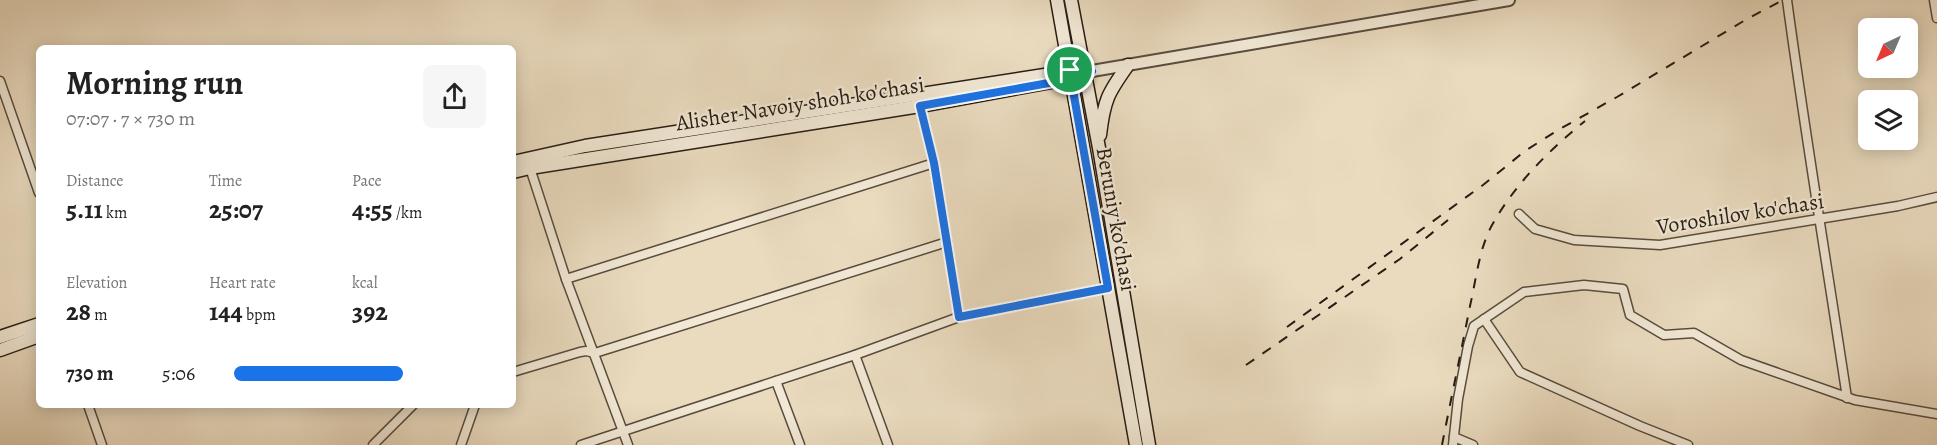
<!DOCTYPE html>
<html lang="en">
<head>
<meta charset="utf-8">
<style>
	:root { --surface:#fff; --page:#f6f6f6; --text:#222; --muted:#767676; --accent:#1a73e8 }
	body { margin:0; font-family:Alegreya,serif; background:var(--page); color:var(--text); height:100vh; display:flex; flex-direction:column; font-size:22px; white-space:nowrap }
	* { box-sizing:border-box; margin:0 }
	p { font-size:20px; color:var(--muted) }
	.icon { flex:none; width:33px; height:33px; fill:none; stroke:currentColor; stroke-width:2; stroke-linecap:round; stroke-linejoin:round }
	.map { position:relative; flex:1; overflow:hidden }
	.details { position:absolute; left:36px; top:45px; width:480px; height:363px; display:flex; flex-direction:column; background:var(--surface); border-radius:9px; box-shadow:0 3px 15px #0003 }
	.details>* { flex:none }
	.needle { width:39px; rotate:224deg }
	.controls { position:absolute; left:1858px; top:18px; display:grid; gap:12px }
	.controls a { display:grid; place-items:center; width:60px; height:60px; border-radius:9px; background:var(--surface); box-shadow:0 3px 15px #0003; font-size:30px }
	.pin { position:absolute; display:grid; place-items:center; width:51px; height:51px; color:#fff; margin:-26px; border:3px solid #fff; border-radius:50%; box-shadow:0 2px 6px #0007 }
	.round { display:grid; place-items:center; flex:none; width:63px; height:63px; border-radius:9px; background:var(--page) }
	.summary { display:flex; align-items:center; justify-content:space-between; height:102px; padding:0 30px }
	h1 { font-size:33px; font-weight:700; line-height:45px }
	.figures { display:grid; grid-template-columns:repeat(3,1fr); gap:9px; height:102px; padding:6px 30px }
	.figures div { display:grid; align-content:center }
	.figures b { font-size:26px; font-weight:700 }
	.figures small { font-size:16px; font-weight:400 }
	.figures p { font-size:16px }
	ul { padding:0 30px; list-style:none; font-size:20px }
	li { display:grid; grid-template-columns:96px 72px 1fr; align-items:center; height:45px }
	li i { height:15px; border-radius:8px; background:var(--accent) }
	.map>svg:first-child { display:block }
</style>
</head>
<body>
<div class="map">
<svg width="1937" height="445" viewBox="0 0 1937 445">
	<rect width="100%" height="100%" fill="#eadbbf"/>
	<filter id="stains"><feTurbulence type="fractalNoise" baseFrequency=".00333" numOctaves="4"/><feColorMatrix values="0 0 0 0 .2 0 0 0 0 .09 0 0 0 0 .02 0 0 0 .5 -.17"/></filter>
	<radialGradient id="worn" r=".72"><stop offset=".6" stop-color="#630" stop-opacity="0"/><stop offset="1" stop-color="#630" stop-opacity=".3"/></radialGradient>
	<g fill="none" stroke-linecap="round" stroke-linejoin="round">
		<!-- minor casing -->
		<g stroke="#584c3e" stroke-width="11">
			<g id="minor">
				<path d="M1787 0C1805 133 1827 265 1847 398"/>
				<polyline points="1934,0 1937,18"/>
				<polyline points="0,81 39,193"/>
				<polyline points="920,106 934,163 959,317"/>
				<polyline points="530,168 566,279 628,445"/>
				<polyline points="1519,214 1535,229 1574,240 1660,245 1898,206 1937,197"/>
				<polyline points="566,279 934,163"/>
				<polyline points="1484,319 1520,372 1640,426 1688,445"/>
				<polyline points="855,355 888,445"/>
				<polyline points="513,372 580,352 586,351 595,353 947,242"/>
				<polyline points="776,381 800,445"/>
				<polyline points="88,405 102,445"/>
				<polyline points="1454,437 1473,445"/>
				<polyline points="373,445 413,405"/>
				<polyline points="461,445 475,405"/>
				<polyline points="581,445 855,355 959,317 1108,288"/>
				<polyline points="1453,445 1458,399 1468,346 1474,326 1524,292 1584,285 1623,289 1630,315 1664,335 1694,333 1741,360 1855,400 1937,414"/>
			</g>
		</g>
		<!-- tertiary casing -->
		<g stroke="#584c3e" stroke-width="14">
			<polyline id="tertiary" points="1084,76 1092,71 1509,0"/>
		</g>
		<!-- secondary casing -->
		<g stroke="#271c13" stroke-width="15">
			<g id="secondary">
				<polyline points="1057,0 1136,445"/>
				<polyline points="1071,0 1099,148 1149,445"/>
				<path d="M1100 135C1104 100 1108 93 1128 65"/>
				<polyline points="513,162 585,146 1083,69"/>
				<polyline points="513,172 530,168 920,106 1084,76"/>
				<polyline points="0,337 39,324"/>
				<polyline points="0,350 39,336"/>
			</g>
		</g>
		<!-- minor -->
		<use href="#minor" stroke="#f1e8d5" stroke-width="8"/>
		<!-- tertiary -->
		<use href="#tertiary" stroke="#f1e8d5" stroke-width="10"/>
		<!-- secondary -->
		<use href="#secondary" stroke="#f1e8d5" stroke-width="12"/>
		<!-- rail -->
		<g stroke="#271c13" stroke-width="2" stroke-dasharray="10 10" stroke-linecap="butt">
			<polyline points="1287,327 1483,185 1525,151 1558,130 1617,97 1747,19 1783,0"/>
			<polyline points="1246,365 1400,259 1448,220"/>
			<path d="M1442 445C1451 399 1461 352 1470 306 1476 280 1479 250 1491 227 1514 185 1548 151 1585 121"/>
		</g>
	</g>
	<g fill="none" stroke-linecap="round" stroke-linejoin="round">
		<!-- route casing -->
		<g stroke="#fff" stroke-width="12">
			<polyline id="route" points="1070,70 1071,79 920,106 934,163 959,317 1108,288 1071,79 1084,76 1092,71 1083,69 1070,70"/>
		</g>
		<!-- route -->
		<use href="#route" stroke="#1a73e8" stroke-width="8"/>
	</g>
	<g text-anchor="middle" stroke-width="4.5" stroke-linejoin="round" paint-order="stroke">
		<!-- street labels -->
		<g font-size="22" fill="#271c13" stroke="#f1e8d5">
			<text transform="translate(800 103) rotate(-9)" y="8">Alisher Navoiy shoh ko'chasi</text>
			<text transform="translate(1740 213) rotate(-9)" y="8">Voroshilov ko'chasi</text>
			<text transform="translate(1117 219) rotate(80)" y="8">Beruniy ko'chasi</text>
		</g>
	</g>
	<rect width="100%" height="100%" filter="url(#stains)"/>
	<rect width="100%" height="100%" fill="url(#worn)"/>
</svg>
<div class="controls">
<a><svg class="needle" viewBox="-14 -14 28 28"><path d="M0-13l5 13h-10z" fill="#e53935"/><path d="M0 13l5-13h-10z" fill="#767676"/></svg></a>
<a><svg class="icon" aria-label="layers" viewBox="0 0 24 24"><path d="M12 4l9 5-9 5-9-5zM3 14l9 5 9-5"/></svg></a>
</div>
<div class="pin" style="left:1070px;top:70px;background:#1e9e55"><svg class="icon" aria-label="arrive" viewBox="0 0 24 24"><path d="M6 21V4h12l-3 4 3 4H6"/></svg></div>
<section class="details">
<div class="summary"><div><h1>Morning run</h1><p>07:07 · 7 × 730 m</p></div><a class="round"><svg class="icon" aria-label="share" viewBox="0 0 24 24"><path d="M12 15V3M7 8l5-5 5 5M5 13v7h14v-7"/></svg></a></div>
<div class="figures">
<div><p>Distance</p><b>5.11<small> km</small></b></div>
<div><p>Time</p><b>25:07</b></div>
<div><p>Pace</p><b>4:55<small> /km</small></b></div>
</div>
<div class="figures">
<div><p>Elevation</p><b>28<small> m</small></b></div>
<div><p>Heart rate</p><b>144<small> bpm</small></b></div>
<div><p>kcal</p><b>392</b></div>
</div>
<ul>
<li><b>730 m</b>5:06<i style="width:67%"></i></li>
</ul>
</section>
</div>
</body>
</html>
